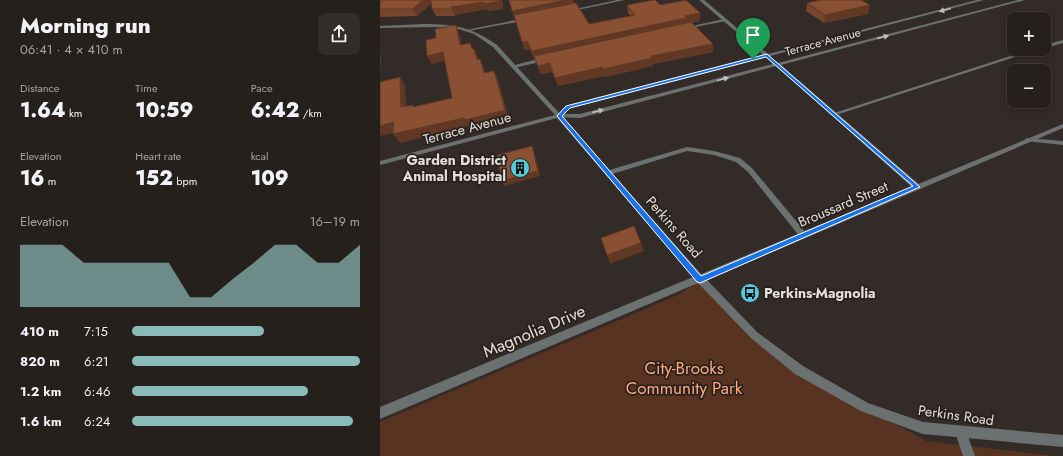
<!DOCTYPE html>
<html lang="en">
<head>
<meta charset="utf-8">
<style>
	:root { --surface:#26201d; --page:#322d2a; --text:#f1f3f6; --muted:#a4a3a4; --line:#423e3b; --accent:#8bbbb9 }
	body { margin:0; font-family:Jost,sans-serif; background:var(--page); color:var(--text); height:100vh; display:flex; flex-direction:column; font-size:15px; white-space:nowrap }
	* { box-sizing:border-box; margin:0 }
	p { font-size:13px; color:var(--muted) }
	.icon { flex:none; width:22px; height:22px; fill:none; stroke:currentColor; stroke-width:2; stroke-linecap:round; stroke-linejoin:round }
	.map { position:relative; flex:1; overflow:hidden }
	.drawer { display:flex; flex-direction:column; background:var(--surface); width:380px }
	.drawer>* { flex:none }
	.fabs { position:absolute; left:627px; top:12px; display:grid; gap:8px }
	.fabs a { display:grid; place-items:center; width:44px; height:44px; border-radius:8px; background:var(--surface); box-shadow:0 2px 10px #0003,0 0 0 1px var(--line); font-size:20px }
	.pin { position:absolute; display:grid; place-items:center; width:34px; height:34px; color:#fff; margin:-41px -17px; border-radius:50% 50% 50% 0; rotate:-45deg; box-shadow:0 0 4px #0007 }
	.pin .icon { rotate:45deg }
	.round { display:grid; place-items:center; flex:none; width:42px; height:42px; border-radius:8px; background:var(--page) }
	.head { display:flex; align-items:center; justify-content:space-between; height:68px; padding:0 20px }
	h1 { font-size:22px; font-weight:800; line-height:30px }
	.metrics { display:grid; grid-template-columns:repeat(3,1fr); gap:6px; height:68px; padding:4px 20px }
	.metrics div { display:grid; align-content:center }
	.metrics b { font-size:20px; font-weight:800 }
	.metrics small { font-size:11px; font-weight:400 }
	.metrics p { font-size:11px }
	.chart { height:112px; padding:8px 20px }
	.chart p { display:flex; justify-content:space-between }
	.chart svg { width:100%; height:72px; margin-top:4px; fill:var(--accent); opacity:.7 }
	ul { padding:0 20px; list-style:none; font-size:13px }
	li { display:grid; grid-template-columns:64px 48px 1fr; align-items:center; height:30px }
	li i { height:10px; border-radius:5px; background:var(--accent) }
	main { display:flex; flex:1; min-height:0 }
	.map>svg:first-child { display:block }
</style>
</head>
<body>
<main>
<section class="drawer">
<div class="head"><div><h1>Morning run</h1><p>06:41 · 4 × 410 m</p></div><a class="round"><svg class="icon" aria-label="share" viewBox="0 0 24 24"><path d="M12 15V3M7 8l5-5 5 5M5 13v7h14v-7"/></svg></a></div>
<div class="metrics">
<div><p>Distance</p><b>1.64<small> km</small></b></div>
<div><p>Time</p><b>10:59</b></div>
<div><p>Pace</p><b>6:42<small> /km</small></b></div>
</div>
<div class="metrics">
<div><p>Elevation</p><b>16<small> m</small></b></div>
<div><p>Heart rate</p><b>152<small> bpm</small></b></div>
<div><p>kcal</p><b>109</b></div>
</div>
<div class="chart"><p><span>Elevation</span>16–19 m</p>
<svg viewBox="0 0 160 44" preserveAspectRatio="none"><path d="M0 44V6L10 6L20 6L30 17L40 17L50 17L60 17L70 17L80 38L90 38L100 27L110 17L120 6L130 6L140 17L150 17L160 6V44z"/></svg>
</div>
<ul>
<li><b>410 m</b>7:15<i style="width:58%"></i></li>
<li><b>820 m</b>6:21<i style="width:100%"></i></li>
<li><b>1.2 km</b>6:46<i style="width:77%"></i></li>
<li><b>1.6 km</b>6:24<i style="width:97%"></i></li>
</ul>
</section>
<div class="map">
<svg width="683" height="456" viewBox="0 0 683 456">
	<rect width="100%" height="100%" fill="#332b27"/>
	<!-- green -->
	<polygon fill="#583321" points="320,279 374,335 419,370 546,441 675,456 0,456 0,422 300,294"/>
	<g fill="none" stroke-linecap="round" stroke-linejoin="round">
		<!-- service -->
		<g fill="#6b7071" fill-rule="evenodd">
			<polygon points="344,19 346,19 346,21 305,29 303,28"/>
			<polygon points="683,40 683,43 664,49 664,45"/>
			<polygon points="652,49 660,49 456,115 452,115 451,114"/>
			<polygon points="166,57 169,59 168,60 134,68 131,66"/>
			<polygon points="307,147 334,151 360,158 372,168 426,233 427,235 426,237 420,237 368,172 356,162 334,155 307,151 229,175 225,173 226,171"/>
		</g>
		<!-- minor -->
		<g fill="#6b7071" fill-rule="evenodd">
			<polygon points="237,0 245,0 188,12 186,11"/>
			<path d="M319 0H324L388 54 597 0H604L390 56 398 63 638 0H645L401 65 540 185 541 187 537 190 534 189 396 66 200 118 177 117V115L186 106 383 55ZM386 57 393 64 200 114H184L190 108Z"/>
			<polygon points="146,18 148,18 148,20 88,31 86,30"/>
			<polygon points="647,138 683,141 683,145 645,141 645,139"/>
			<polygon points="581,426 585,428 595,456 583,456 575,432 577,428"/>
		</g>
		<!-- tertiary -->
		<path fill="#6b7071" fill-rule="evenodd" d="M44 24C74 24 92 27 117 45L181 115 321 274 683 124V128L327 280 377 332 423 366 488 403 543 422 683 435V447L543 434 481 411 415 374 371 338 318 283 0 419V407L313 277 177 118 0 165V161L175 115 113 47 94 34 78 29 56 27 0 28V26Z"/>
	</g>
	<!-- wall -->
	<g fill="#76452d">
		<polygon points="0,0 122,0 123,9 108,11 107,9 75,15 75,16 56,16 52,9 52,3 37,16 0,17"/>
		<polygon points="129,0 193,0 194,4 209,24 251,16 248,13 247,5 280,5 320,21 311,23 333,44 333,52 273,64 273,66 225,77 224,76 178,86 172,72 161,74 150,49 145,50"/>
		<polygon points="427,3 488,14 444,23 426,11"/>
	</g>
	<!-- shaded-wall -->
	<g fill="#603824">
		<polygon points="43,0 52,0 53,2 37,16 33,9"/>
		<polygon points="122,0 123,9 108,11 107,9 75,15 75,16 71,7 104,2"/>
		<polygon points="186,0 193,0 195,7 135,19 132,11"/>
		<polygon points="490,5 488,14 444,23 445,15"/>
		<polygon points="320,13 320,21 155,59 152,51"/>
		<polygon points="76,25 79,33 84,53 80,45"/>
		<polygon points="147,41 150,49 145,50 142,42"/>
		<polygon points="333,44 333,52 273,64 273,66 225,77 223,69 271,56"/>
		<polygon points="94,49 98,57 101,68 97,60"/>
		<polygon points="63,52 67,60 52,64 47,56"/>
		<polygon points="0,54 1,56 0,77"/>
		<polygon points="100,59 104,68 108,81 104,73"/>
		<polygon points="170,63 172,72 161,74 158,66"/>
		<polygon points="222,67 224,76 178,86 175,78"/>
		<polygon points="114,71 118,79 129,119 90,129 88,126 20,143 13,134 84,118"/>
		<polygon points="20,77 25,86 27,116 21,107"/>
		<polygon points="14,122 20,131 0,136 0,126"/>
		<polygon points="152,146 154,151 160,176 124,186 122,181"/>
		<polygon points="261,243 264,251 230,264 227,255"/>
	</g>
	<!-- building -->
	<g fill="#895034" stroke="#603824">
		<polygon points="0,0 43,0 33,9 0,9"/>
		<polygon points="51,0 120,0 120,1 105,4 104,2 71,7 72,9 52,9"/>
		<polygon points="129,0 186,0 132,11"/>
		<polygon points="273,0 275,0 280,5 306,0 320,13 305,16 306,18 152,51 147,41 142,42 134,15 196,3 209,24 255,15 247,5"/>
		<polygon points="441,0 481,0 490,5 445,15 427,3"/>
		<polygon points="311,22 333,44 271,56 272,58 223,69 222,67 175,78 170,63 158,66 154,56"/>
		<polygon points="76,25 80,45 90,43 92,49 94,49 97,60 100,59 104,73 114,71 125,110 85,120 84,118 13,134 14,122 0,126 0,82 20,77 21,107 33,105 33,107 72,98 63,52 47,56 46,40 56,38 55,29"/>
		<polygon points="152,146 158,171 122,181 117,155"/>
		<polygon points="254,226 261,243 227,255 221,238"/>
	</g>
	<!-- one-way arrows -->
	<defs><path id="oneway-solid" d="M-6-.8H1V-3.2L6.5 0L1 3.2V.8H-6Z"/></defs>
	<g fill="#c0bebc">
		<use href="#oneway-solid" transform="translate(565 10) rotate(165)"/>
		<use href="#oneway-solid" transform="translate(503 37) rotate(-15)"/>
		<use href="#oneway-solid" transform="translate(343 79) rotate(-14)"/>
		<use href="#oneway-solid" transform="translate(218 111) rotate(-14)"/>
	</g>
	<!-- route -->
	<path fill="#1a73e8" stroke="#fff" fill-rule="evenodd" d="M387 54 540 187 320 283 317 282 177 116 186 106ZM386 57 533 186 321 276 182 116 190 108Z"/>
	<!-- icons -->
	<defs>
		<g id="building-disc" transform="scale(1)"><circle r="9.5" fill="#53cbda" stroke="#29211d"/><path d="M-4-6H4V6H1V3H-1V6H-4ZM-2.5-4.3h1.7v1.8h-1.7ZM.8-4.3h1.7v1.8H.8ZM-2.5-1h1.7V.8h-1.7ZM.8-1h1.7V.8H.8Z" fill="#111"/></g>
		<g id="bus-disc" transform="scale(1)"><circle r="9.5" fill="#53cbda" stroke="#29211d"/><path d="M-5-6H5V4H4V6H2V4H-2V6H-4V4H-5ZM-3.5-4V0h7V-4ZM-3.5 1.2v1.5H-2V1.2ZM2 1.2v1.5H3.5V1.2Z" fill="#111"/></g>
	</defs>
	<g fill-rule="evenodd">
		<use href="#building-disc" x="140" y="168"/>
		<use href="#bus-disc" x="370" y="293"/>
	</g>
	<g text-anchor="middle" stroke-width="3.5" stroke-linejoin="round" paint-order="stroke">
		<!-- far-street labels -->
		<g font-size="12" fill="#e4dfdc" stroke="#29211d">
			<text transform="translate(443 42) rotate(-15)" y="4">Terrace Avenue</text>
		</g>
		<!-- street labels -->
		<g font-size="14" fill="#e4dfdc" stroke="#29211d">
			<text transform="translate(87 128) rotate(-15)" y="5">Terrace Avenue</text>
			<text transform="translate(463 204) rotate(-23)" y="5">Broussard Street</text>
			<text transform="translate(294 227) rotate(49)" y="5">Perkins Road</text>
			<text transform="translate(576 415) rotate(8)" y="5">Perkins Road</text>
		</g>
		<!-- poi labels -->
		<g font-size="14" font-weight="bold" fill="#e4dfdc" stroke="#29211d" text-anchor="end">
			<text x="126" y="165">Garden District<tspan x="126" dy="16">Animal Hospital</tspan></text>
			<text x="384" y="298" text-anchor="start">Perkins-Magnolia</text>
		</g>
		<!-- near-street labels -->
		<g font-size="17" fill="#e4dfdc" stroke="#29211d">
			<text transform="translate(154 331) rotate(-23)" y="6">Magnolia Drive</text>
		</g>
		<!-- near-park labels -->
		<g font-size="17" fill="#ffa87e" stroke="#29211d">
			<text x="304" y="374">City-Brooks<tspan x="304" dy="20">Community Park</tspan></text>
		</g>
	</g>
</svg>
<div class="fabs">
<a>+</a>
<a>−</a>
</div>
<div class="pin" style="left:373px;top:59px;background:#1e9e55"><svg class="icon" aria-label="arrive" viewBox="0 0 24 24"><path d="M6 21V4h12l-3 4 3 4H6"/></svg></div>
</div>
</main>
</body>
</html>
